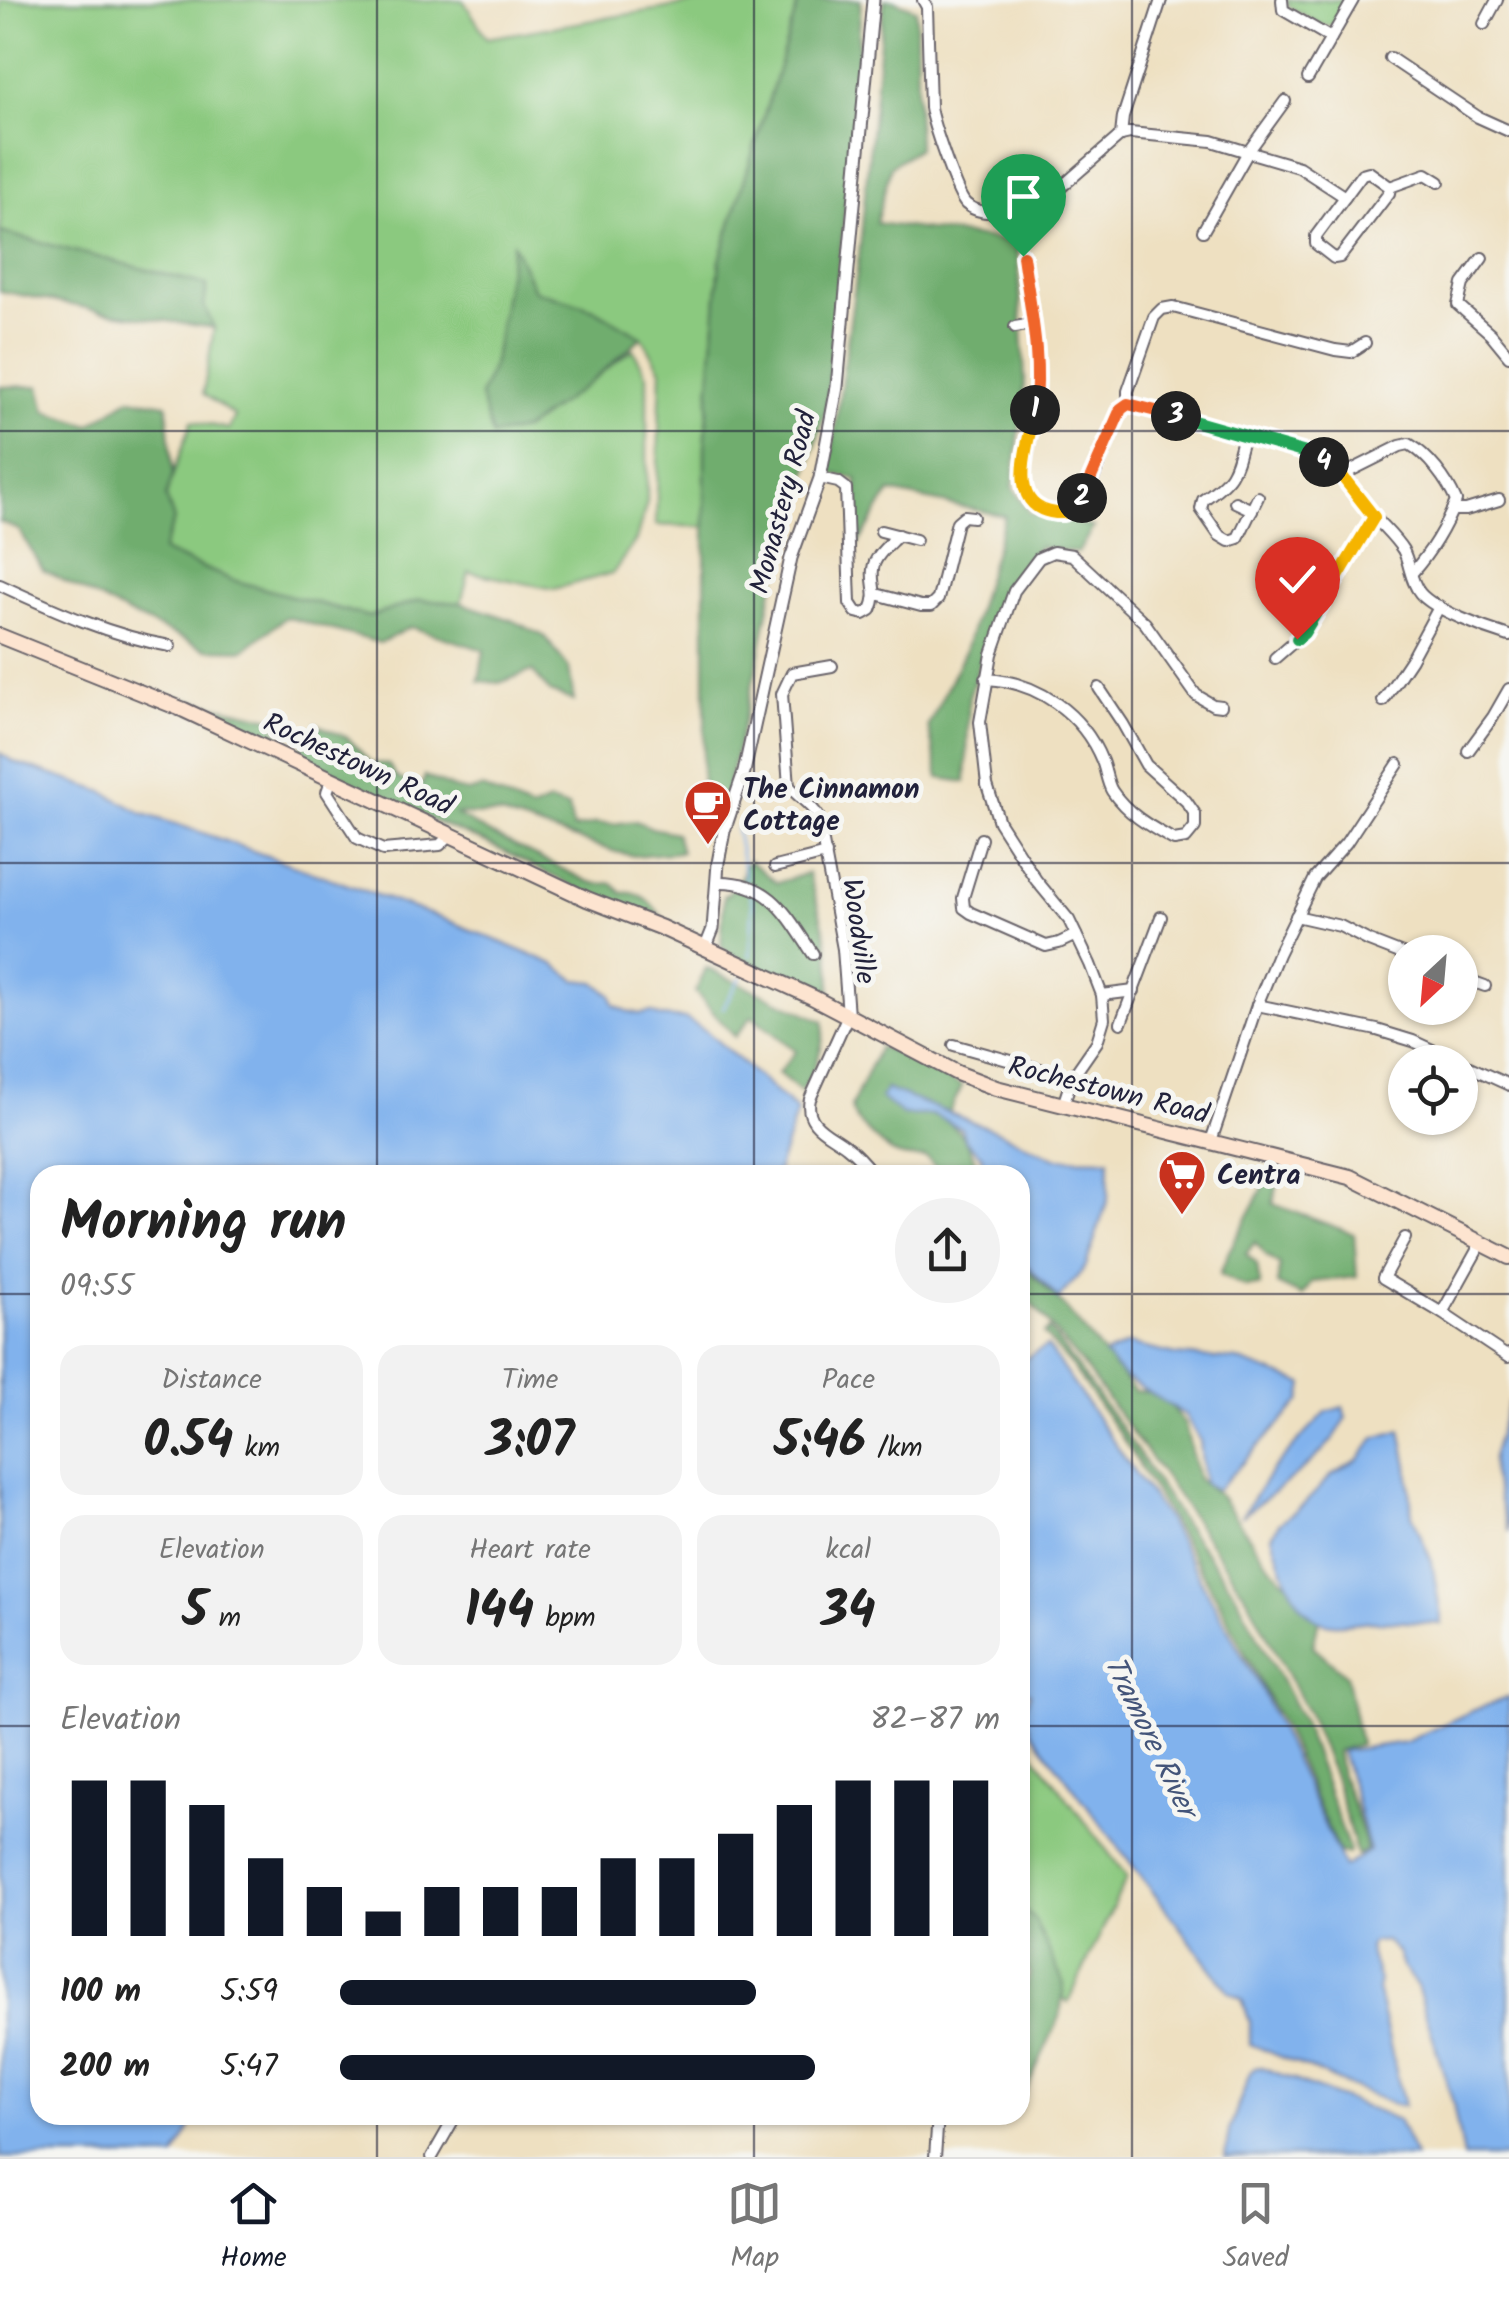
<!DOCTYPE html>
<html lang="en">
<head>
<meta charset="utf-8">
<style>
	:root { --surface:#fff; --page:#f2f2f2; --text:#222; --muted:#767676; --line:#e0e0e0; --accent:#111827 }
	body { margin:0; font-family:Kalam,sans-serif; background:var(--page); color:var(--text); height:100vh; display:flex; flex-direction:column; font-size:38px; white-space:nowrap }
	* { box-sizing:border-box; margin:0 }
	p { font-size:32px; color:var(--muted) }
	.icon { flex:none; width:55px; height:55px; fill:none; stroke:currentColor; stroke-width:2; stroke-linecap:round; stroke-linejoin:round }
	.map { position:relative; flex:1; overflow:hidden }
	.details { position:absolute; left:30px; top:1165px; width:1000px; height:960px; display:flex; flex-direction:column; background:var(--surface); border-radius:30px; box-shadow:0 2px 8px #0004 }
	.details>* { flex:none }
	.needle { width:65px; rotate:206deg }
	.tools { position:absolute; left:1388px; top:935px; display:grid; gap:20px }
	.tools a { display:grid; place-items:center; width:90px; height:90px; border-radius:50%; background:var(--surface); box-shadow:0 2px 8px #0004; font-size:50px }
	.pin { position:absolute; display:grid; place-items:center; width:85px; height:85px; color:#fff; margin:-102px -42px; border-radius:50% 50% 50% 0; rotate:-45deg; box-shadow:0 0 10px #0007 }
	.pin .icon { rotate:45deg }
	.km { position:absolute; width:50px; height:50px; margin:-25px; border-radius:50%; background:#222; color:#fff; font-size:28px; line-height:50px; text-align:center }
	.round { display:grid; place-items:center; flex:none; width:105px; height:105px; border-radius:52px; background:var(--page) }
	.headline { display:flex; align-items:center; justify-content:space-between; height:170px; padding:0 30px }
	h1 { font-size:55px; font-weight:700; line-height:75px }
	.figures { display:grid; grid-template-columns:repeat(3,1fr); gap:15px; height:170px; padding:10px 30px }
	.figures div { display:grid; align-content:center; border-radius:25px; background:var(--page); text-align:center }
	.figures b { font-size:50px; font-weight:700 }
	.figures small { font-size:28px; font-weight:400 }
	.figures p { font-size:28px }
	.chart { height:280px; padding:20px 30px }
	.chart p { display:flex; justify-content:space-between }
	.chart svg { width:100%; height:180px; margin-top:10px; stroke:var(--accent); stroke-width:6 }
	ul { padding:0 30px; list-style:none; font-size:32px }
	li { display:grid; grid-template-columns:160px 120px 1fr; align-items:center; height:75px }
	li i { height:25px; border-radius:12px; background:var(--accent) }
	.dock { display:flex; justify-content:space-around; align-items:center; height:140px; border-top:2px solid var(--line); background:var(--surface); font-size:28px; color:var(--muted) }
	.dock a { display:grid; justify-items:center; gap:5px }
	.dock .on { color:var(--accent) }
	.map>svg:first-child { display:block }
</style>
</head>
<body>
<div class="map">
<svg width="1509" height="2157" viewBox="0 0 1509 2157">
	<rect width="100%" height="100%" fill="#f6f6f2"/>
	<filter id="ink" filterUnits="userSpaceOnUse"><feTurbulence type="fractalNoise" baseFrequency=".01" numOctaves="2"/><feDisplacementMap in="SourceGraphic" scale="20" xChannelSelector="R" yChannelSelector="G"/><feConvolveMatrix kernelMatrix="1 2 1 2 8 2 1 2 1" color-interpolation-filters="sRGB"/></filter>
	<filter id="wash" filterUnits="userSpaceOnUse"><feTurbulence type="fractalNoise" baseFrequency=".0048" numOctaves="4" result="noise"/><feDisplacementMap in="SourceGraphic" scale="40" xChannelSelector="R" yChannelSelector="G"/><feGaussianBlur stdDeviation="2.25" result="paint"/><feColorMatrix in="noise" values="0 0 0 0 0 0 0 0 0 0 0 0 0 0 0 0 0 1.4 0 .05"/><feComposite in="paint" operator="in"/></filter>
	<g filter="url(#wash)">
		<rect width="100%" height="100%" fill="#eee0c1"/>
		<!-- green -->
		<g fill="#8bc97f" stroke="#56765d" stroke-width="2.5">
			<path d="M0 0H463L487 38 684 5C708 0 773 0 798 4L720 260 705 447V527L656 525 661 370 642 337 594 309 534 290 513 245 494 362 480 396 524 430 633 349 647 375V502L636 540 613 573 554 589 469 572 461 603 419 600 370 617 232 580 162 551 174 520 165 497 192 421 229 429 235 416 203 394 214 328 204 306 207 286 0 232Z"/>
			<polygon points="1287,0 1347,0 1333,26 1321,25 1288,6"/>
			<polygon points="1020,1736 1127,1877 1068,2003 1030,1973 1020,1958"/>
		</g>
		<!-- forest -->
		<g fill="#70ad6e" stroke="#496854" stroke-width="2.5">
			<polygon points="805,0 861,0 855,105 826,409 771,596 759,657 720,821 699,816 705,725 705,447 720,260 798,4"/>
			<polygon points="884,0 893,0 916,9 918,148 891,166 876,223 1017,242 1025,380 1013,487 1030,513 1093,527 1078,553 1039,547 1005,586 969,697 966,782 939,778 928,726 965,651 1005,516 890,492 854,551 857,479 829,473 859,256"/>
			<polygon points="0,232 207,285 204,306 214,328 112,313 0,291"/>
			<polygon points="513,243 534,290 594,309 642,337 592,381 524,430 492,436 480,396 494,362"/>
			<polygon points="40,386 46,411 90,425 130,398 167,404 173,474 166,497 174,520 162,551 232,580 369,617 419,600 461,603 509,619 544,636 569,668 574,701 550,692 532,671 499,683 479,681 484,650 411,627 380,643 286,617 244,650 206,649 128,614 43,570 19,530 0,522 0,387"/>
			<path d="M167 695 272 718 278 733 297 748 310 744 316 724 348 738 371 763 388 764 397 778 421 787 425 776 454 789 468 792 483 788 531 810 549 802 569 808 573 829 597 823 611 824 636 821 652 828 676 833 681 852 634 856 616 852 501 815 455 814 492 835 587 881 598 884 612 883 622 893C642 891 651 902 661 916 598 906 543 869 486 843 467 834 448 828 429 819 341 778 255 734 167 695Z"/>
			<path d="M749 861 777 883 808 873C820 913 834 953 830 995L808 990 730 954 721 946 724 895H727L742 875 743 867Z"/>
			<path d="M706 968 823 1021C827 1042 813 1074 801 1092L778 1073 796 1051 752 1016 735 1037 695 992Z"/>
			<path d="M879 1047 893 1051 962 1086 949 1113 886 1089 903 1115C914 1115 926 1113 937 1116 960 1124 974 1153 980 1175H943L926 1157C897 1159 889 1153 869 1133 861 1125 853 1119 851 1107Z"/>
			<polygon points="1275,1166 1281,1168 1273,1204 1354,1234 1357,1277 1312,1282 1302,1296 1277,1284 1280,1265 1265,1255 1255,1242 1246,1254 1257,1264 1260,1286 1245,1287 1220,1274 1228,1253"/>
			<polygon points="1020,1262 1064,1306 1134,1391 1156,1393 1167,1401 1185,1425 1198,1479 1220,1496 1270,1566 1320,1615 1313,1646 1346,1675 1360,1744 1337,1751 1341,1776 1354,1807 1367,1850 1357,1855 1334,1777 1309,1716 1248,1599 1166,1479 1084,1367 1020,1289"/>
			<polygon points="1049,1329 1132,1443 1182,1521 1234,1591 1303,1722 1349,1849 1348,1854 1339,1853 1285,1731 1217,1598 1131,1451 1070,1364 1044,1334"/>
			<polygon points="1020,1907 1035,1920 1064,1984 1060,2017 1020,2103 1020,1999 1030,1973 1020,1958"/>
		</g>
		<!-- water -->
		<g fill="#81b2ed" stroke="#526a94" stroke-width="2.5">
			<polygon points="0,753 14,762 104,792 144,814 200,832 449,921 554,964 576,980 595,982 611,995 614,1005 627,1011 640,1014 651,1012 661,1017 686,1019 706,1031 797,1111 776,1175 40,1175 40,2115 198,2115 175,2157 0,2157"/>
			<polygon points="886,1089 997,1131 1055,1158 1109,1159 1108,1199 1086,1266 1059,1299 1020,1258 1020,1175 986,1175 982,1156 965,1140 961,1128 934,1115 903,1115 881,1098"/>
			<polygon points="1128,1344 1176,1355 1237,1360 1304,1384 1301,1401 1217,1490 1204,1483 1200,1441 1185,1415 1124,1377 1104,1355"/>
			<path d="M1047 1346 1167 1519 1261 1689 1344 1867 1369 1851 1354 1793 1341 1751 1406 1742 1472 1711 1509 1697V2157H1463L1453 2103 1417 1986 1402 1967 1397 1952 1386 1941 1372 1942 1369 1948 1379 1981 1377 1989 1404 2106 1395 2105 1250 2044V2022L1242 1999 1229 1992 1032 1733C1024 1715 1023 1712 1030 1693L1024 1690 1020 1692V1362Z"/>
			<polygon points="1509,1401 1509,1532 1492,1475 1492,1457"/>
			<path d="M1343 1407 1346 1418C1327 1458 1275 1490 1241 1517L1270 1473 1302 1437 1326 1412Z"/>
			<path d="M1401 1430 1408 1465 1412 1515 1432 1562 1442 1624C1421 1623 1400 1621 1378 1621 1358 1620 1335 1630 1316 1619 1293 1606 1279 1560 1272 1536L1279 1523 1303 1505 1333 1474 1359 1459 1375 1438Z"/>
			<polygon points="1261,2067 1398,2120 1415,2157 1225,2157 1229,2131 1250,2073 1255,2068"/>
		</g>
		<g fill="none" stroke-linecap="round" stroke-linejoin="round">
			<!-- stream -->
			<g stroke="#81b2ed" stroke-width="2.5">
				<polyline points="736,828 746,881"/>
				<polyline points="748,889 753,905 750,956"/>
				<polyline points="723,1008 741,977"/>
			</g>
		</g>
	</g>
	<g filter="url(#ink)">
		<g fill="none" stroke-linecap="round" stroke-linejoin="round">
			<!-- minor casing -->
			<g stroke="#69646a" stroke-width="14">
				<g id="minor">
					<path d="M923 0 927 7 930 107C932 122 957 196 966 204 978 214 991 212 1005 212 1020 212 1030 211 1043 203L1121 135 1123 117 1161 0"/>
					<polyline points="1282,0 1283,10 1331,38"/>
					<polyline points="1484,24 1497,0"/>
					<polyline points="1390,58 1478,117 1509,131"/>
					<polyline points="1308,78 1353,0"/>
					<polyline points="1121,135 1130,133 1212,141 1248,152 1299,167 1345,197"/>
					<polygon points="1369,172 1390,187 1389,193 1340,257 1334,258 1316,244 1316,236 1362,174"/>
					<polyline points="1390,187 1426,174 1439,182"/>
					<polyline points="1203,231 1248,152 1285,101"/>
					<path d="M1023 256C1029 296 1037 337 1038 378 1039 403 1032 429 1027 454 1025 464 1022 474 1023 484 1025 510 1066 523 1081 501 1098 475 1108 438 1121 409L1128 404 1138 405 1306 453C1341 470 1349 485 1373 515 1382 526 1395 537 1403 550 1410 563 1410 581 1420 593 1434 610 1486 629 1509 636"/>
					<polyline points="1482,258 1463,284 1458,305 1491,334 1509,356"/>
					<polyline points="1015,327 1033,324"/>
					<polyline points="1128,404 1128,391 1154,317 1162,309 1173,307 1335,350 1351,352 1365,343"/>
					<path d="M1244 435C1234 473 1235 477 1203 500L1201 509 1219 535 1229 541 1238 538 1258 497"/>
					<path d="M1342 475 1400 446 1409 444C1428 455 1447 480 1456 501 1446 526 1430 553 1412 573"/>
					<path d="M820 478 838 482 846 488 850 603 856 612 864 614 871 610C879 592 871 586 873 569 874 556 890 544 898 535"/>
					<polyline points="1235,502 1252,510"/>
					<polyline points="1452,510 1466,510 1499,500"/>
					<polyline points="881,531 916,540"/>
					<path d="M0 585C54 610 111 636 170 646"/>
					<polyline points="876,594 921,606 931,606 938,599 957,522 964,516 973,517"/>
					<polyline points="1275,658 1304,633 1374,517"/>
					<path d="M832 666 792 673 782 694 789 786C798 797 810 803 818 816L843 949 848 1015 810 1099C804 1125 829 1133 846 1146 857 1154 865 1164 874 1175"/>
					<path d="M986 679C1037 681 1083 714 1102 761 1106 771 1107 783 1112 791 1127 814 1151 827 1174 840L1186 838 1195 827V814L1186 801 1146 765 1123 724 1099 688"/>
					<polyline points="1383,701 1411,659 1439,607"/>
					<polyline points="1468,751 1493,717 1509,689"/>
					<polyline points="332,778 327,792 357,838 383,850 440,845 451,834"/>
					<polyline points="981,839 963,898 964,908 971,913 1046,946 1059,943 1076,935"/>
					<polyline points="775,867 826,854"/>
					<path d="M718 882C771 881 787 915 813 954"/>
					<polyline points="1296,916 1340,926 1369,941 1405,955"/>
					<polyline points="1460,977 1485,986"/>
					<polyline points="1102,995 1134,991"/>
					<polyline points="1257,1005 1377,1030 1413,1041 1509,1085"/>
					<polyline points="1121,1023 1161,917"/>
					<polyline points="954,1045 1072,1078"/>
					<polyline points="1063,1105 1072,1078 1097,1042 1104,1019 1102,995 1090,964 1069,920 1036,880 999,822 987,785 980,722 992,654 1014,591 1039,558 1053,552 1072,555 1145,623 1196,695 1213,705 1221,706"/>
					<polyline points="1211,1141 1257,1005 1278,954 1315,878 1346,843 1398,764"/>
					<polyline points="1405,1238 1383,1278 1442,1313 1508,1357 1509,1354"/>
					<polyline points="1442,1313 1480,1245"/>
					<polyline points="432,2157 456,2115"/>
					<polyline points="935,2157 938,2115"/>
				</g>
			</g>
			<!-- tertiary casing -->
			<g stroke="#69646a" stroke-width="15">
				<polyline id="tertiary" points="705,949 713,929 718,863 724,831 744,772 791,558 820,478 837,387 873,0"/>
			</g>
			<!-- secondary casing -->
			<g stroke="#69646a" stroke-width="18">
				<polyline id="secondary" points="0,636 184,710 587,899 662,928 812,997 957,1073 996,1088 1350,1177 1509,1257"/>
			</g>
			<!-- minor -->
			<use href="#minor" stroke="#fff" stroke-width="10"/>
			<!-- tertiary -->
			<use href="#tertiary" stroke="#fff" stroke-width="11"/>
			<!-- secondary -->
			<use href="#secondary" stroke="#fde4d0" stroke-width="14"/>
		</g>
	</g>
	<g fill="none" stroke-linecap="round" stroke-linejoin="round" filter="url(#ink)">
		<!-- split-1 casing -->
		<g stroke="#fff" stroke-width="20">
			<path id="split-1" d="M1023 256C1030 307 1042 358 1035 410"/>
		</g>
		<!-- split-2 casing -->
		<g stroke="#fff" stroke-width="20">
			<path id="split-2" d="M1035 410C1029 443 1003 507 1056 513 1069 514 1076 508 1082 498"/>
		</g>
		<!-- split-3 casing -->
		<g stroke="#fff" stroke-width="20">
			<polyline id="split-3" points="1082,498 1121,409 1128,404 1176,416"/>
		</g>
		<!-- split-4 casing -->
		<g stroke="#fff" stroke-width="20">
			<polyline id="split-4" points="1176,416 1306,453 1324,462"/>
		</g>
		<!-- split-5 casing -->
		<g stroke="#fff" stroke-width="20">
			<polyline id="split-5" points="1324,462 1342,476 1374,517 1333,585"/>
		</g>
		<!-- split-6 casing -->
		<g stroke="#fff" stroke-width="20">
			<polyline id="split-6" points="1297,639 1304,633 1333,585"/>
		</g>
		<!-- split-1 -->
		<use href="#split-1" stroke="#f0652b" stroke-width="12"/>
		<!-- split-2 -->
		<use href="#split-2" stroke="#f5b400" stroke-width="12"/>
		<!-- split-3 -->
		<use href="#split-3" stroke="#f0652b" stroke-width="12"/>
		<!-- split-4 -->
		<use href="#split-4" stroke="#22a559" stroke-width="12"/>
		<!-- split-5 -->
		<use href="#split-5" stroke="#f5b400" stroke-width="12"/>
		<!-- split-6 -->
		<use href="#split-6" stroke="#22a559" stroke-width="12"/>
	</g>
	<!-- grid -->
	<path fill="none" stroke="#22223b" stroke-width="2.5" stroke-opacity="0.55" d="M377 0V1175M754 0V1175M1132 0V2157M0 431H1509M0 863H1509M0 1294H40M1020 1294H1509M0 1726H40M1020 1726H1509M377 2115V2157M754 2115V2157"/>
	<!-- icons -->
	<defs>
		<g id="cafe-pin" transform="scale(2.5)"><path d="M0 17L-7.5 6A9.5 9.5 0 1 1 7.5 6Z" fill="#c8321e" stroke="#f6f6f2"/><path d="M-5.5-4.5H6V0H3Q3 3.5 0 3.5H-2.5Q-5.5 3.5-5.5 0ZM3-3.2v2h1.7v-2ZM-6 4.5H4V6H-6Z" fill="#fff"/></g>
		<g id="supermarket-pin" transform="scale(2.5)"><path d="M0 17L-7.5 6A9.5 9.5 0 1 1 7.5 6Z" fill="#c8321e" stroke="#f6f6f2"/><path d="M-6-5.5h2.5l.6 2H6L4.5 2H-2.5L-4.4-4H-6ZM-1.5 3.2a1.3 1.3 0 1 0 .1 0ZM3 3.2a1.3 1.3 0 1 0 .1 0Z" fill="#fff"/></g>
	</defs>
	<g fill-rule="evenodd">
		<use href="#cafe-pin" x="708" y="804"/>
		<use href="#supermarket-pin" x="1182" y="1174"/>
	</g>
	<g text-anchor="middle" stroke-width="10" stroke-linejoin="round" paint-order="stroke">
		<!-- street labels -->
		<g font-size="28" fill="#22223b" stroke="#f6f6f2">
			<text transform="translate(782 502) rotate(-75)" y="10">Monastery Road</text>
			<text transform="translate(359 763) rotate(25)" y="10">Rochestown Road</text>
			<text transform="translate(860 931) rotate(82)" y="10">Woodville</text>
			<text transform="translate(1109 1089) rotate(14)" y="10">Rochestown Road</text>
		</g>
		<!-- poi labels -->
		<g font-size="28" font-weight="bold" fill="#22223b" stroke="#f6f6f2" text-anchor="start">
			<text x="743" y="798">The Cinnamon<tspan x="743" dy="32">Cottage</tspan></text>
			<text x="1217" y="1184">Centra</text>
		</g>
		<!-- water labels -->
		<g font-size="30" font-style="italic" fill="#435479" stroke="#f6f6f2">
			<text transform="translate(1151 1736) rotate(64)" y="10">Tramore River</text>
		</g>
	</g>
</svg>
<div class="tools">
<a><svg class="needle" viewBox="-14 -14 28 28"><path d="M0-13l5 13h-10z" fill="#e53935"/><path d="M0 13l5-13h-10z" fill="#767676"/></svg></a>
<a><svg class="icon" aria-label="locate" viewBox="0 0 24 24"><circle cx="12" cy="12" r="6"/><path d="M12 2v4M12 18v4M2 12h4M18 12h4"/></svg></a>
</div>
<div class="pin" style="left:1023px;top:256px;background:#1e9e55"><svg class="icon" aria-label="arrive" viewBox="0 0 24 24"><path d="M6 21V4h12l-3 4 3 4H6"/></svg></div>
<div class="pin" style="left:1297px;top:639px;background:#d93025"><svg class="icon" aria-label="check" viewBox="0 0 24 24"><path d="M5 12l5 5 9-10"/></svg></div>
<b class="km" style="left:1035px;top:410px">1</b>
<b class="km" style="left:1082px;top:498px">2</b>
<b class="km" style="left:1176px;top:416px">3</b>
<b class="km" style="left:1324px;top:462px">4</b>
<section class="details">
<div class="headline"><div><h1>Morning run</h1><p>09:55</p></div><a class="round"><svg class="icon" aria-label="share" viewBox="0 0 24 24"><path d="M12 15V3M7 8l5-5 5 5M5 13v7h14v-7"/></svg></a></div>
<div class="figures">
<div><p>Distance</p><b>0.54<small> km</small></b></div>
<div><p>Time</p><b>3:07</b></div>
<div><p>Pace</p><b>5:46<small> /km</small></b></div>
</div>
<div class="figures">
<div><p>Elevation</p><b>5<small> m</small></b></div>
<div><p>Heart rate</p><b>144<small> bpm</small></b></div>
<div><p>kcal</p><b>34</b></div>
</div>
<div class="chart"><p><span>Elevation</span>82–87 m</p>
<svg viewBox="0 0 160 44" preserveAspectRatio="none"><path d="M5 44V6M15 44V6M25 44V12M35 44V25M45 44V32M55 44V38M65 44V32M75 44V32M85 44V32M95 44V25M105 44V25M115 44V19M125 44V12M135 44V6M145 44V6M155 44V6"/></svg>
</div>
<ul>
<li><b>100 m</b>5:59<i style="width:63%"></i></li>
<li><b>200 m</b>5:47<i style="width:72%"></i></li>
</ul>
</section>
</div>
<nav class="dock">
<a class="on"><svg class="icon" aria-label="home" viewBox="0 0 24 24"><path d="M3 11l9-7 9 7M6 9v11h12V9"/></svg>Home</a>
<a><svg class="icon" aria-label="map" viewBox="0 0 24 24"><path d="M3 6l6-2 6 2 6-2v14l-6 2-6-2-6 2zM9 4v14M15 6v14"/></svg>Map</a>
<a><svg class="icon" aria-label="saved" viewBox="0 0 24 24"><path d="M7 4h10v16l-5-4-5 4z"/></svg>Saved</a>
</nav>
</body>
</html>
